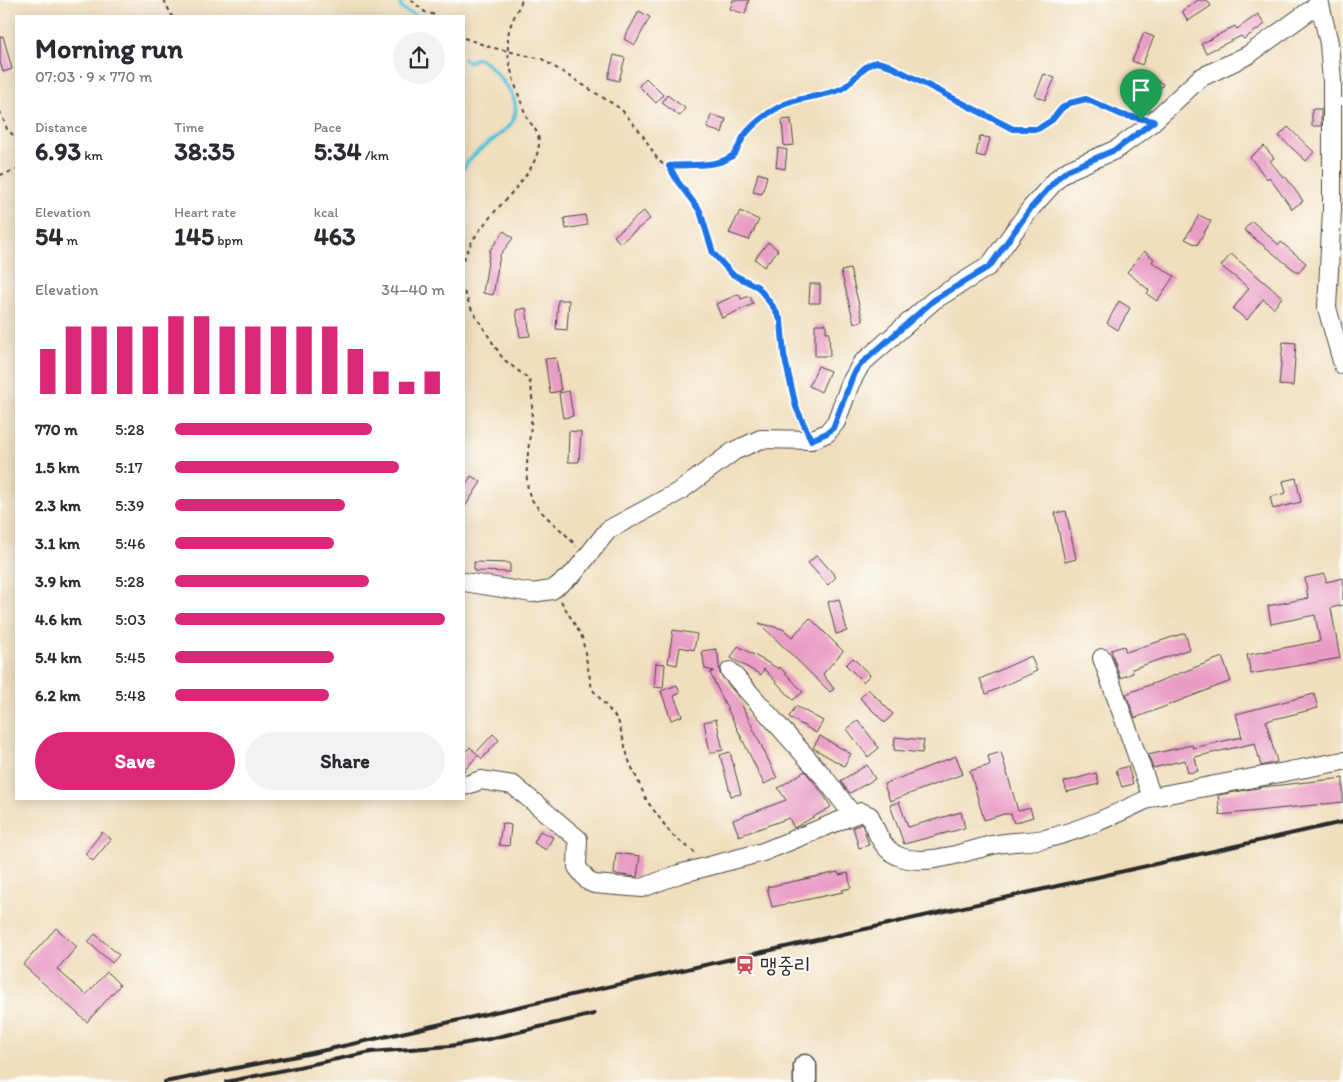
<!DOCTYPE html>
<html lang="en">
<head>
<meta charset="utf-8">
<style>
	:root { --surface:#fff; --page:#f2f2f3; --text:#2b2b33; --muted:#7c7c81; --accent:#db2777 }
	body { margin:0; font-family:Itim,"Poor Story",sans-serif; background:var(--page); color:var(--text); height:100vh; display:flex; flex-direction:column; font-size:19px; white-space:nowrap }
	* { box-sizing:border-box; margin:0 }
	p { font-size:16px; color:var(--muted) }
	.icon { flex:none; width:28px; height:28px; fill:none; stroke:currentColor; stroke-width:2; stroke-linecap:round; stroke-linejoin:round }
	.map { position:relative; flex:1; overflow:hidden }
	.details { position:absolute; left:15px; top:15px; width:450px; height:785px; display:flex; flex-direction:column; background:var(--surface); border-radius:0px; box-shadow:0 2px 12px #0003 }
	.details>* { flex:none }
	.pin { position:absolute; display:grid; place-items:center; width:42px; height:42px; color:#fff; margin:-51px -21px; border-radius:50% 50% 50% 0; rotate:-45deg; box-shadow:0 0 5px #0007 }
	.pin .icon { rotate:45deg }
	.round { display:grid; place-items:center; flex:none; width:52px; height:52px; border-radius:26px; background:var(--page) }
	.overview { display:flex; align-items:center; justify-content:space-between; height:85px; padding:0 20px }
	h1 { font-size:28px; font-weight:700; line-height:38px }
	.figures { display:grid; grid-template-columns:repeat(3,1fr); gap:8px; height:85px; padding:5px 20px }
	.figures div { display:grid; align-content:center }
	.figures b { font-size:25px; font-weight:700 }
	.figures small { font-size:14px; font-weight:400 }
	.figures p { font-size:14px }
	.chart { height:140px; padding:10px 20px }
	.chart p { display:flex; justify-content:space-between }
	.chart svg { width:100%; height:90px; margin-top:5px; stroke:var(--accent); stroke-width:6 }
	.primary-button { display:flex; gap:10px; margin-top:auto; padding:10px 20px }
	.primary-button a { flex:1; height:58px; border-radius:30px; background:var(--accent); color:#fff; font-size:20px; font-weight:700; line-height:58px; text-align:center }
	.primary-button a+a { background:var(--page); color:var(--text) }
	ul { padding:0 20px; list-style:none; font-size:16px }
	li { display:grid; grid-template-columns:80px 60px 1fr; align-items:center; height:38px }
	li i { height:12px; border-radius:6px; background:var(--accent) }
	.map>svg:first-child { display:block }
</style>
</head>
<body>
<div class="map">
<svg width="1343" height="1082" viewBox="0 0 1343 1082">
	<rect width="100%" height="100%" fill="#fdfcf7"/>
	<filter id="ink" filterUnits="userSpaceOnUse"><feTurbulence type="fractalNoise" baseFrequency=".02" numOctaves="2"/><feDisplacementMap in="SourceGraphic" scale="10" xChannelSelector="R" yChannelSelector="G"/><feConvolveMatrix kernelMatrix="1 2 1 2 8 2 1 2 1" color-interpolation-filters="sRGB"/></filter>
	<filter id="wash" filterUnits="userSpaceOnUse"><feTurbulence type="fractalNoise" baseFrequency=".0096" numOctaves="4" result="noise"/><feDisplacementMap in="SourceGraphic" scale="20" xChannelSelector="R" yChannelSelector="G"/><feGaussianBlur stdDeviation="1.12" result="paint"/><feColorMatrix in="noise" values="0 0 0 0 0 0 0 0 0 0 0 0 0 0 0 0 0 1.4 0 .05"/><feComposite in="paint" operator="in"/></filter>
	<g filter="url(#wash)">
		<rect width="100%" height="100%" fill="#f0debd"/>
		<g fill="none" stroke-linecap="round" stroke-linejoin="round">
			<!-- stream -->
			<g stroke="#5ac3d7" stroke-width="4">
				<polyline points="399,0 402,9 417,16"/>
				<path d="M464 59 469 62 477 58C489 62 497 74 505 84 540 129 480 137 464 168"/>
			</g>
		</g>
		<g id="blocks">
			<!-- building -->
			<g fill="#e99dc5">
				<polygon points="733,0 749,0 745,14 730,9"/>
				<polygon points="1198,0 1207,0 1211,6 1188,21 1182,11"/>
				<polygon points="639,11 650,17 635,45 624,39"/>
				<polygon points="1258,14 1265,24 1244,39 1241,36 1206,53 1201,44 1235,26 1237,29"/>
				<polygon points="1144,33 1154,37 1142,65 1132,61"/>
				<polygon points="3,36 12,69 3,72 0,62 0,37"/>
				<polygon points="614,55 625,58 619,81 608,78"/>
				<polygon points="1044,74 1055,78 1045,100 1035,96"/>
				<polygon points="646,78 663,95 656,103 639,86"/>
				<polygon points="1153,79 1163,84 1151,105 1142,100"/>
				<polygon points="667,95 685,108 680,116 662,103"/>
				<rect x="1312" y="109" width="9" height="17"/>
				<polygon points="711,115 726,119 722,133 707,128"/>
				<polygon points="791,119 794,145 784,146 782,120"/>
				<polygon points="1288,127 1314,152 1306,161 1279,136"/>
				<polygon points="980,136 990,138 985,157 976,155"/>
				<polygon points="1264,146 1274,158 1270,161 1283,177 1285,176 1303,201 1292,209 1269,177 1267,179 1250,157"/>
				<polygon points="778,148 787,150 785,169 776,167"/>
				<polygon points="758,173 767,176 762,194 753,192"/>
				<polygon points="644,211 650,219 620,243 614,236"/>
				<polygon points="740,211 759,220 749,240 729,233"/>
				<polygon points="585,215 587,225 566,229 564,218"/>
				<polygon points="1199,215 1211,221 1197,245 1185,239"/>
				<polygon points="1252,221 1279,245 1281,242 1306,263 1298,273 1244,230"/>
				<polygon points="504,231 513,238 500,255 493,295 483,293 490,250"/>
				<polygon points="768,242 778,250 764,267 755,259"/>
				<polygon points="1144,251 1154,259 1152,262 1174,276 1157,301 1147,294 1149,290 1127,272"/>
				<polygon points="1231,254 1282,297 1274,308 1263,299 1247,320 1233,309 1249,288 1221,266"/>
				<polygon points="850,269 863,321 854,323 841,271"/>
				<polygon points="810,284 820,284 820,303 809,303"/>
				<polygon points="739,294 741,299 750,296 753,304 722,318 716,304"/>
				<polygon points="558,300 569,300 567,330 556,329"/>
				<polygon points="1119,301 1130,308 1118,330 1107,323"/>
				<polygon points="526,308 530,336 520,337 516,310"/>
				<polygon points="815,324 826,324 826,332 829,332 830,356 815,356"/>
				<polygon points="1283,342 1296,343 1293,386 1279,385"/>
				<polygon points="556,358 561,391 550,393 545,359"/>
				<polygon points="818,366 830,371 821,392 809,386"/>
				<polygon points="569,391 573,416 563,418 559,393"/>
				<polygon points="569,431 581,432 579,462 568,462"/>
				<polygon points="471,476 481,482 464,508 464,487"/>
				<polygon points="1296,478 1301,502 1273,509 1270,497 1286,493 1283,481"/>
				<polygon points="1066,511 1076,559 1065,562 1055,513"/>
				<polygon points="817,555 836,577 828,585 808,563"/>
				<polygon points="474,562 510,563 510,572 474,571"/>
				<polygon points="1325,574 1326,582 1343,578 1343,605 1331,608 1340,658 1251,674 1247,655 1320,641 1315,615 1271,624 1268,606 1308,598 1305,578"/>
				<polygon points="839,599 847,631 836,634 828,602"/>
				<polygon points="810,618 843,651 823,674 834,689 830,692 759,623 783,629 792,637"/>
				<polygon points="673,630 697,634 694,650 680,647 677,665 668,663"/>
				<polygon points="1185,633 1190,649 1132,669 1133,673 1120,678 1111,650 1124,646 1126,652"/>
				<polygon points="738,646 779,669 780,667 803,692 793,700 764,669 761,675 731,658"/>
				<polygon points="716,649 718,655 720,674 737,695 777,778 764,784 710,673 714,671 705,669 702,651"/>
				<polygon points="1031,656 1037,671 986,694 980,679"/>
				<polygon points="1222,657 1231,681 1135,718 1126,694"/>
				<polygon points="853,658 870,675 863,682 846,665"/>
				<polygon points="656,663 665,664 663,688 654,687"/>
				<polygon points="677,685 680,693 674,696 682,716 671,720 661,691"/>
				<polygon points="868,689 893,714 885,723 860,698"/>
				<polygon points="1314,694 1318,708 1266,721 1277,762 1261,766 1255,743 1195,757 1198,771 1188,773 1185,760 1153,768 1148,755 1192,745 1193,748 1242,737 1236,714"/>
				<polygon points="796,706 823,721 816,733 789,717"/>
				<polygon points="716,719 723,750 710,753 704,722"/>
				<polygon points="858,720 879,748 868,757 847,729"/>
				<polygon points="493,734 499,740 482,759 478,755 464,771 464,754 470,747 476,753"/>
				<polygon points="820,736 851,754 844,766 813,748"/>
				<polygon points="895,737 924,740 922,753 894,750"/>
				<polygon points="730,752 741,794 731,796 720,755"/>
				<polygon points="1001,752 1018,811 1030,808 1033,817 1014,823 1011,814 1004,814 984,820 970,771 990,765 988,756"/>
				<polygon points="956,756 963,774 890,801 884,784"/>
				<polygon points="867,765 875,779 850,793 840,781"/>
				<polygon points="1128,766 1133,784 1122,787 1116,770"/>
				<polygon points="805,771 823,794 831,807 794,828 789,818 739,836 733,820 786,800 778,788"/>
				<polygon points="1096,773 1099,784 1067,792 1064,782"/>
				<polygon points="1343,778 1343,802 1220,815 1218,795 1263,787"/>
				<polygon points="899,802 908,827 961,812 965,828 904,844 890,805"/>
				<polygon points="502,823 511,825 509,846 499,845"/>
				<polygon points="862,824 869,845 859,848 853,827"/>
				<polygon points="540,831 553,837 546,850 534,843"/>
				<polygon points="102,832 111,839 93,861 85,854"/>
				<polygon points="616,853 640,856 637,877 614,874"/>
				<polygon points="838,872 839,875 848,873 851,888 842,890 843,892 772,907 767,887"/>
				<polygon points="56,928 77,947 57,969 86,995 107,972 120,985 87,1022 23,965"/>
				<polygon points="95,934 119,955 112,963 88,942"/>
			</g>
		</g>
	</g>
	<g filter="url(#ink)">
		<use href="#blocks" fill-opacity="0" stroke="#494641" stroke-width="1"/>
		<g fill="none" stroke-linecap="round" stroke-linejoin="round">
			<!-- minor casing -->
			<g stroke="#494641" stroke-width="20">
				<g id="minor">
					<polyline points="1319,0 1329,43 1332,82 1332,210 1327,308 1343,365"/>
					<polyline points="464,582 532,593 552,590 574,573 608,530 680,491 734,451 761,439 811,440 827,433 836,422 850,384 861,364 934,300 989,266 1031,208 1059,177 1069,170 1117,149 1147,127 1200,78 1248,55 1319,4"/>
					<polyline points="1102,658 1152,797"/>
					<polyline points="730,671 823,776 853,815"/>
					<path d="M464 786 481 780 513 785 578 839 577 867 588 881 594 884 642 888 679 874 763 852 861 812 870 816C876 831 882 849 898 856 926 867 964 852 992 845 1009 841 1027 842 1045 839 1083 830 1116 814 1152 797L1343 761"/>
				</g>
			</g>
			<!-- major casing -->
			<g stroke="#494641" stroke-width="25">
				<polyline id="major" points="805,1066 805,1082"/>
			</g>
			<!-- path -->
			<g stroke="#494641" stroke-width="2" stroke-dasharray="4 4" stroke-linecap="butt">
				<polyline points="164,0 172,16"/>
				<polyline points="411,0 425,12 438,16"/>
				<polyline points="464,38 490,47 542,59 621,109 642,134 658,160 663,164 669,166 703,164 729,157 734,154 744,136 753,125 776,108 786,103 842,89 873,63 888,65 1013,129 1038,129 1052,120 1070,103 1086,99 1134,118"/>
				<polyline points="0,111 7,129 16,138"/>
				<polyline points="669,166 678,183 699,211 713,253 732,274 758,287 774,308 781,321 789,381 796,407 804,425"/>
				<polyline points="0,175 16,170"/>
				<path d="M464 260C476 217 538 181 539 143 539 128 529 125 525 113 517 90 506 64 508 39 508 26 517 12 522 0"/>
				<path d="M464 292 472 310 503 359 529 379C540 412 518 472 531 498 542 517 563 529 576 546"/>
				<polyline points="561,601 582,637 592,689 618,720 629,761 647,801 672,835 697,854"/>
			</g>
			<!-- minor -->
			<use href="#minor" stroke="#fff" stroke-width="18"/>
			<!-- major -->
			<use href="#major" stroke="#fff" stroke-width="22"/>
			<!-- rail -->
			<g stroke="#2b2b2b" stroke-width="4">
				<polyline points="165,1082 312,1053 1343,822"/>
				<polyline points="226,1082 371,1052 450,1046 489,1039 594,1014"/>
			</g>
		</g>
	</g>
	<g fill="none" stroke-linecap="round" stroke-linejoin="round" filter="url(#ink)">
		<!-- route casing -->
		<g stroke="#fff" stroke-width="10">
			<path id="route" d="M877 62 888 65 1013 129H1038L1052 120 1062 108 1070 103 1086 99 1122 115 1154 121 1117 149 1068 170 1059 177 1031 208 990 266 934 300 861 364 854 373 833 428 827 433 811 440 796 407 784 355 781 321 774 308 758 287 732 274 713 253 700 211 678 182 669 166C688 164 716 168 732 156 738 151 740 142 744 136 752 125 767 113 779 107 798 96 821 98 841 89 854 83 862 64 877 62Z"/>
		</g>
		<!-- route -->
		<use href="#route" stroke="#1a73e8" stroke-width="6"/>
	</g>
	<!-- icons -->
	<defs>
		<g id="station-bare" transform="scale(1.5)"><path d="M-3-6H3Q5-6 5-4V2Q5 4 3 4L4.5 6H3L1.5 4h-3L-3 6H-4.5L-3 4Q-5 4-5 2V-4Q-5-6-3-6ZM-3.5-4v3h7v-3ZM-3.5 1v1.5H-2V1ZM2 1v1.5H3.5V1Z" fill="#d1495b" stroke="#fdfcf7" stroke-width="2.5" paint-order="stroke"/></g>
	</defs>
	<g fill-rule="evenodd">
		<use href="#station-bare" x="745" y="965"/>
	</g>
	<g text-anchor="middle" stroke-width="4" stroke-linejoin="round" paint-order="stroke">
		<!-- poi labels -->
		<g font-size="21" fill="#2b2b2b" stroke="#fdfcf7" text-anchor="start">
			<text x="760" y="972">맹중리</text>
		</g>
	</g>
</svg>
<div class="pin" style="left:1141px;top:120px;background:#1e9e55"><svg class="icon" aria-label="arrive" viewBox="0 0 24 24"><path d="M6 21V4h12l-3 4 3 4H6"/></svg></div>
<section class="details">
<div class="overview"><div><h1>Morning run</h1><p>07:03 · 9 × 770 m</p></div><a class="round"><svg class="icon" aria-label="share" viewBox="0 0 24 24"><path d="M12 15V3M7 8l5-5 5 5M5 13v7h14v-7"/></svg></a></div>
<div class="figures">
<div><p>Distance</p><b>6.93<small> km</small></b></div>
<div><p>Time</p><b>38:35</b></div>
<div><p>Pace</p><b>5:34<small> /km</small></b></div>
</div>
<div class="figures">
<div><p>Elevation</p><b>54<small> m</small></b></div>
<div><p>Heart rate</p><b>145<small> bpm</small></b></div>
<div><p>kcal</p><b>463</b></div>
</div>
<div class="chart"><p><span>Elevation</span>34–40 m</p>
<svg viewBox="0 0 160 44" preserveAspectRatio="none"><path d="M5 44V22M15 44V11M25 44V11M35 44V11M45 44V11M55 44V6M65 44V6M75 44V11M85 44V11M95 44V11M105 44V11M115 44V11M125 44V22M135 44V33M145 44V38M155 44V33"/></svg>
</div>
<ul>
<li><b>770 m</b>5:28<i style="width:73%"></i></li>
<li><b>1.5 km</b>5:17<i style="width:83%"></i></li>
<li><b>2.3 km</b>5:39<i style="width:63%"></i></li>
<li><b>3.1 km</b>5:46<i style="width:59%"></i></li>
<li><b>3.9 km</b>5:28<i style="width:72%"></i></li>
<li><b>4.6 km</b>5:03<i style="width:100%"></i></li>
<li><b>5.4 km</b>5:45<i style="width:59%"></i></li>
<li><b>6.2 km</b>5:48<i style="width:57%"></i></li>
</ul>
<div class="primary-button"><a>Save</a><a>Share</a></div>
</section>
</div>
</body>
</html>
